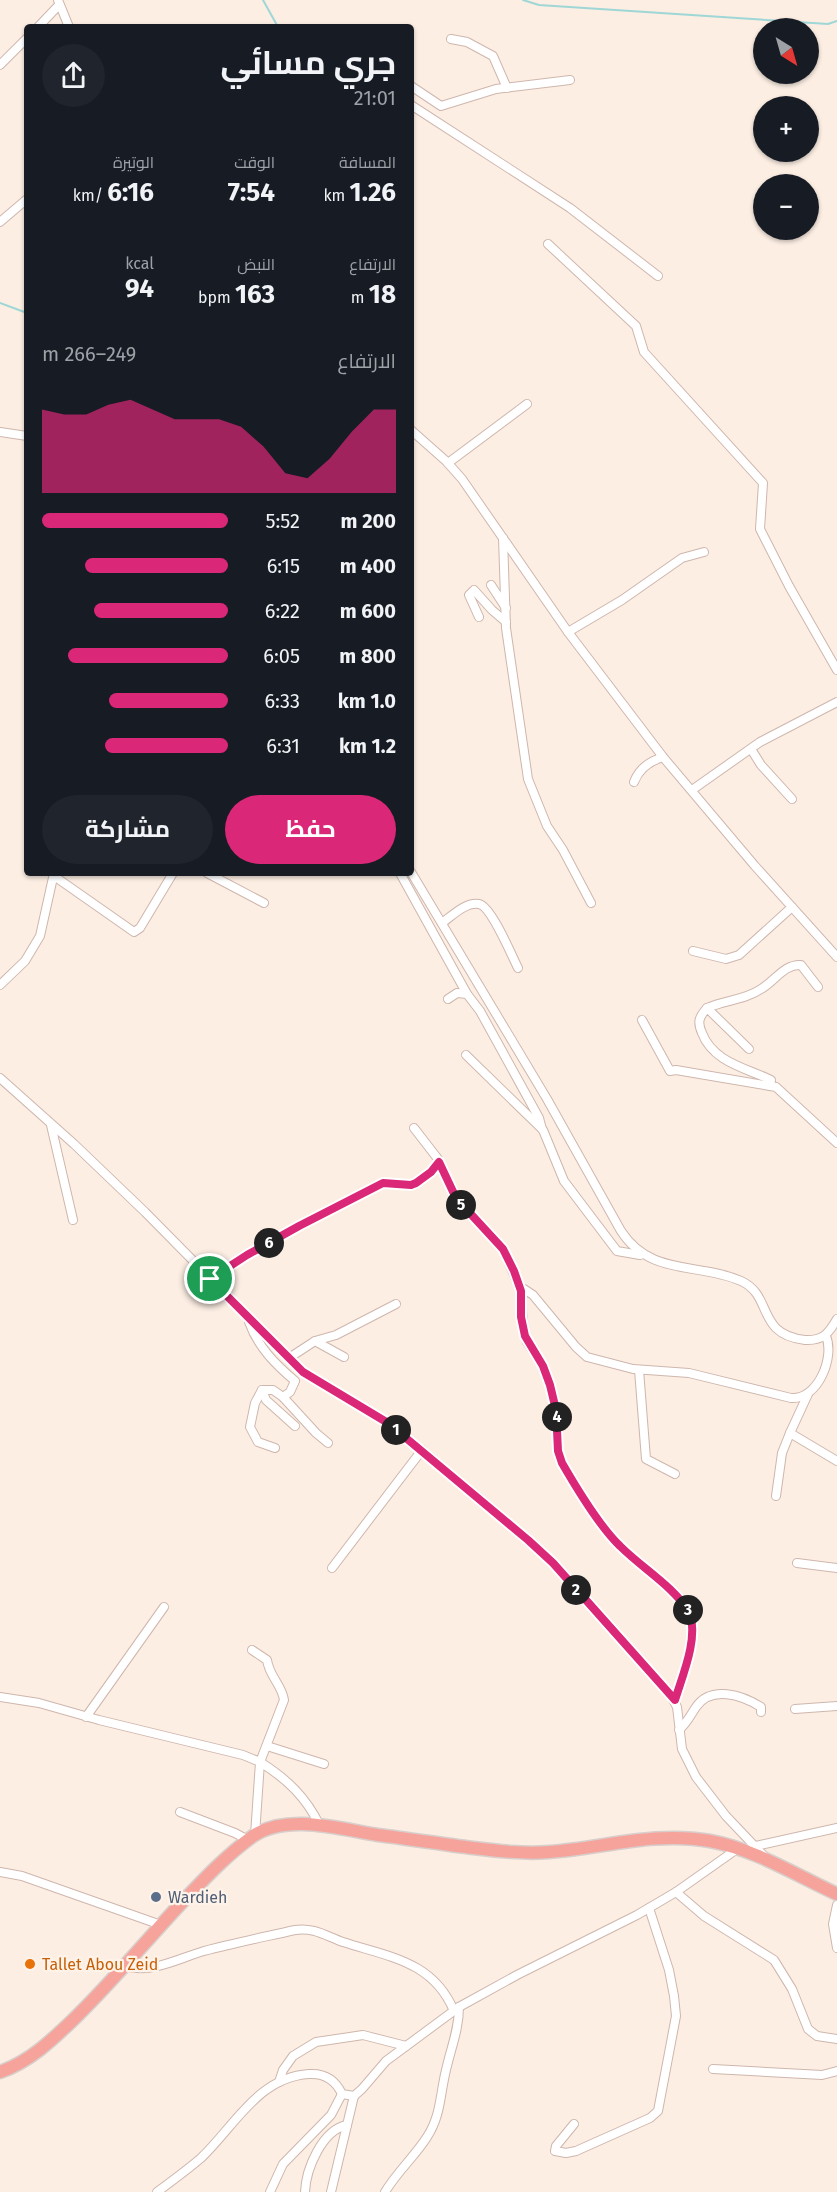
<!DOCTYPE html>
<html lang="ar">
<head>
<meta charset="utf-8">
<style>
	:root { --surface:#171b24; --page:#20242c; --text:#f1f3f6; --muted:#9ea1a6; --accent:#db2777 }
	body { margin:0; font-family:"Fira Sans",Cairo,sans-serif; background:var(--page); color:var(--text); direction:rtl; height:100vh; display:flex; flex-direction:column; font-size:22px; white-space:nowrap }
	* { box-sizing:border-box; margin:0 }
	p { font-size:20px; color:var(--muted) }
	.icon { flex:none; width:33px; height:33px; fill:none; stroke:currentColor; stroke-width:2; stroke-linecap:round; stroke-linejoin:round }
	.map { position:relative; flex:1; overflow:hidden; direction:ltr }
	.drawer { position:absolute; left:24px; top:24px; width:390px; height:852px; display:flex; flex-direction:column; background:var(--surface); border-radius:6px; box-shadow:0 2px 4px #0004; direction:rtl }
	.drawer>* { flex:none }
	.needle { width:39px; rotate:143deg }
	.tools { position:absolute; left:753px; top:18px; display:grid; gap:12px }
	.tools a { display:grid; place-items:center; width:66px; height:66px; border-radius:50%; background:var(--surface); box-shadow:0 2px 4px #0004; font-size:30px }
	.pin { position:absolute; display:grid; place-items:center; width:51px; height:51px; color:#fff; margin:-26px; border:3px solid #fff; border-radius:50%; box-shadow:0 2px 6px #0007 }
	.km { position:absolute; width:30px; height:30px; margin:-15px; border-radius:50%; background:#222; color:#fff; font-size:16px; line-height:30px; text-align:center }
	.round { display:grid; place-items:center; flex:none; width:63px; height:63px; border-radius:32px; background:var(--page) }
	.head { display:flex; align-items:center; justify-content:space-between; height:102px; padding:0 18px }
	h1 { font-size:33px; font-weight:700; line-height:45px }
	.stats { display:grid; grid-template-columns:repeat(3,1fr); gap:9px; height:102px; padding:6px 18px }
	.stats div { display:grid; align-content:center }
	.stats b { font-size:26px; font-weight:700 }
	.stats small { font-size:16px; font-weight:400 }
	.stats p { font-size:16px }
	.chart { height:168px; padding:12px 18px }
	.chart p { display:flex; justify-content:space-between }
	.chart svg { width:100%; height:108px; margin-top:6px; fill:var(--accent); opacity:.7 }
	.action { display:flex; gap:12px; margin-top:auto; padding:12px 18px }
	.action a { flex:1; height:69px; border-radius:36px; background:var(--accent); color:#fff; font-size:24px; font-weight:700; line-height:69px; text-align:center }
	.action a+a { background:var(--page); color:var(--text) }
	ul { padding:0 18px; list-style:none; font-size:20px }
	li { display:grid; grid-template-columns:96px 72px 1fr; align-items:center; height:45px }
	li i { height:15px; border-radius:8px; background:var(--accent) }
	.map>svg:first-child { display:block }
</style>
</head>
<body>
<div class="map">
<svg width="837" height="2192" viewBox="0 0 837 2192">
	<rect width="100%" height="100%" fill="#fceee3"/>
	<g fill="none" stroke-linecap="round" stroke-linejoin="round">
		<!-- stream -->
		<g stroke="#9ed7d6" stroke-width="2">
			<polyline points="263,0 278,27"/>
			<polyline points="523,0 539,5 828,24 837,21"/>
			<polyline points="0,303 27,313"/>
		</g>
		<!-- minor casing -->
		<g stroke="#cfb6ad" stroke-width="10">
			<g id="minor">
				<polyline points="58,0 69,27"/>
				<polyline points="38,27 59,5"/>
				<polyline points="451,39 467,42 493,56 507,88"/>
				<polyline points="0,65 27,38"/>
				<polyline points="411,86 441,106 496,89 570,80"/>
				<polyline points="411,105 570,208 658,276"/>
				<polyline points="0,222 27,199"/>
				<polyline points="548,244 636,326 644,352 763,483 760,529 789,586 837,670"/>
				<polyline points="411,430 446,461 462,479 568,632 663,757 755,866 837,957"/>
				<polyline points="0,432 27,436"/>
				<polyline points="448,463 527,404"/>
				<polyline points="503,538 506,628 528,779 547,826 563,850 591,903"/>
				<polyline points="491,585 506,608"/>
				<polyline points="479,617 469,595 474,590 492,610 506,622"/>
				<polyline points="568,632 622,600 682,558 704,552"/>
				<polyline points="751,749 761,765 792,799"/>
				<path d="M634 782C639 769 650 761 663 757"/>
				<polyline points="692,790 760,742 837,702"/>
				<path d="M411 872 547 1099 621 1231C651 1277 698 1262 741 1281 774 1296 755 1334 805 1340 823 1341 829 1333 837 1319"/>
				<polyline points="207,873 264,903"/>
				<polyline points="400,873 467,994"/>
				<polyline points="54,876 134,932 140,928 173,873"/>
				<path d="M442 923C452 916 465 902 479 904 491 906 512 956 518 968"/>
				<polyline points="693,951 726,959 739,955 792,907"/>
				<polyline points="0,985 25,961 40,936 54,873"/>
				<polyline points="448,999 457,993 467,994 480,1011 539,1118 542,1129"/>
				<path d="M707 1008C725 1000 745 1000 761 989 775 981 784 964 801 965L818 987"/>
				<polyline points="642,1020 670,1071 676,1070 776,1087 837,1143"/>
				<path d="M749 1049 707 1008C699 1017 697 1022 702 1033 713 1062 746 1068 771 1080L770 1086"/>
				<polyline points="466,1055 543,1130 564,1181 617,1251 640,1255"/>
				<polyline points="0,1078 74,1144 145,1212 303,1372 388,1423 492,1509 553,1563 639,1660 669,1692 677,1707 682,1749 696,1777 726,1816 765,1857"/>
				<polyline points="51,1125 73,1220"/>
				<polyline points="414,1128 438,1159 456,1198 503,1249 521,1291"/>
				<polyline points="210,1279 247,1255 299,1226 383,1183 411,1185 416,1183 431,1172 439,1162"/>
				<path d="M249 1322C258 1347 275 1364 295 1381L290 1392 283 1397 316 1433 328 1443"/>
				<polyline points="315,1341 336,1335 396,1304"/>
				<polyline points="289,1358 315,1341 344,1357"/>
				<polyline points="639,1370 646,1459 675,1474"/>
				<polyline points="262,1390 255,1403 250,1427 258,1442 275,1448"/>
				<polyline points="808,1394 790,1433 837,1461"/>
				<polyline points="283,1397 273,1390 262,1390 266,1400 295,1426"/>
				<polyline points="776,1496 782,1453 790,1433"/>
				<polyline points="797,1563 837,1568"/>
				<polyline points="332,1568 422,1450"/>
				<path d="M252 1650 267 1660C269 1676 282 1685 284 1700L260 1762C287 1779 306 1797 320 1826"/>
				<polyline points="0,1697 39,1703 99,1720 243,1755 260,1762 255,1835"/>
				<path d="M675 1700C683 1674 698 1640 690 1613 672 1585 643 1569 620 1546 600 1527 576 1487 562 1463L558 1451 556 1410 550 1385 543 1366 527 1342 523 1329 521 1291 524 1289 533 1295 576 1347 587 1357 633 1369 689 1373 791 1398C818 1400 835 1357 826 1336"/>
				<polyline points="795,1709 837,1706"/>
				<polyline points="86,1717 164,1607"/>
				<path d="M679 1730C687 1723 690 1716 696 1707 711 1685 742 1695 761 1707V1712"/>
				<polyline points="267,1746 324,1764"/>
				<polyline points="180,1812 235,1833 248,1840"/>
				<polyline points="756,1846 837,1828"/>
				<polyline points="0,1872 22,1876 161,1925"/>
				<polyline points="676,1892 704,1916 774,1960 792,1989 808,2029 817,2036 837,2039"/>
				<polyline points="837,1905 833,1924 837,1948"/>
				<path d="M123 1966C152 1974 177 1959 204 1951 234 1943 264 1937 295 1930 314 1927 326 1936 343 1942 389 1957 433 1961 454 2011"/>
				<polyline points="713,2069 822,2075 837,2071"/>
				<polyline points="279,2082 283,2070 293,2056 316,2042 363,2035 406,2046"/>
				<polyline points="574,2124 556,2146 555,2151 566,2153 576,2151 650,2118 658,2111 676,2016 674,1996 669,1970 649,1908"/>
				<path d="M157 2192C172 2181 187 2170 201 2158 234 2127 258 2077 309 2074 324 2073 335 2079 342 2094L354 2096 362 2089 386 2061 459 2007 517 1975 637 1915 676 1892 737 1849"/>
				<polyline points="270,2192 283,2164 331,2115 342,2094"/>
				<path d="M305 2192C306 2169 322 2130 347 2125"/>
				<polyline points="331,2192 354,2096"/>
				<path d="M385 2192C397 2172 415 2156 427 2137 441 2116 440 2094 446 2070 451 2048 459 2029 459 2007"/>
			</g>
		</g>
		<!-- highway casing -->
		<g stroke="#d8cfcc" stroke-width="15">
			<path id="highway" d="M0 2072C31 2061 53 2039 76 2017 115 1979 149 1937 186 1898 207 1876 228 1854 253 1836 287 1813 340 1829 378 1835 410 1839 441 1844 473 1848 498 1851 524 1854 549 1852 603 1848 655 1831 710 1841 754 1849 796 1875 837 1894"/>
		</g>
		<!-- minor -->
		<use href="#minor" stroke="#fff" stroke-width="8"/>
		<!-- highway -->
		<use href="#highway" stroke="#f6a39b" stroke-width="12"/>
	</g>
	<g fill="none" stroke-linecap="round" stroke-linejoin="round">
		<!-- route casing -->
		<g stroke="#fff" stroke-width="12">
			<path id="route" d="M439 1162 456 1198 503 1249 514 1271 521 1291V1317L525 1336 543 1366 550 1385 556 1410 558 1451 562 1463C577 1489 599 1526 620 1546 643 1569 672 1585 690 1613 698 1640 683 1674 675 1700L553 1563 528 1540 388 1423 303 1372 210 1279 247 1255 299 1226 383 1183 411 1185 416 1183 431 1172Z"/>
		</g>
		<!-- route -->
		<use href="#route" stroke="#db2777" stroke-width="8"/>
	</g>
	<!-- markers -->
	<circle fill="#5c6f8a" stroke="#fff3e9" stroke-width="2" cx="156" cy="1897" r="6"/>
	<circle fill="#e8710a" stroke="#fff3e9" stroke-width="2" cx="30" cy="1964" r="6"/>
	<g text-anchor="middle" stroke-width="4.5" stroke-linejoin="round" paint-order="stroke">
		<!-- service labels -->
		<g font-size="16" fill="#4e5e75" stroke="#fff3e9" text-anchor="start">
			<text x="168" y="1903">Wardieh</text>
		</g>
		<!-- food labels -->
		<g font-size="16" fill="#c56008" stroke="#fff3e9" text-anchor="start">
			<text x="42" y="1970">Tallet Abou Zeid</text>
		</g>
	</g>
</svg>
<div class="tools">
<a><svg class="needle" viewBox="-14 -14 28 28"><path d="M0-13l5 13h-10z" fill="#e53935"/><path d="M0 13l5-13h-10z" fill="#9ea1a6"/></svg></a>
<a>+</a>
<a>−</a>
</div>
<div class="pin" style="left:210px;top:1279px;background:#1e9e55"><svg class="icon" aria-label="arrive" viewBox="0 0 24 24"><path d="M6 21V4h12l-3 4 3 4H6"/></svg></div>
<b class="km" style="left:396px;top:1430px">1</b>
<b class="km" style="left:576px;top:1590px">2</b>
<b class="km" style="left:688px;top:1610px">3</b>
<b class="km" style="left:557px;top:1417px">4</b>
<b class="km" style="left:461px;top:1205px">5</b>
<b class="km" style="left:269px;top:1243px">6</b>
<section class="drawer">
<div class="head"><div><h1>جري مسائي</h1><p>21:01</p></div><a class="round"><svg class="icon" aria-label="share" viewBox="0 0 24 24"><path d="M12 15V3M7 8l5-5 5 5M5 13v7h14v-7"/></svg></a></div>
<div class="stats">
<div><p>المسافة</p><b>1.26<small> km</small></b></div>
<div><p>الوقت</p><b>7:54</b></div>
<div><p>الوتيرة</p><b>6:16<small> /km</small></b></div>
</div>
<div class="stats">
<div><p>الارتفاع</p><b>18<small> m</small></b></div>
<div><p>النبض</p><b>163<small> bpm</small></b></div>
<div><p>kcal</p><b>94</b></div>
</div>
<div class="chart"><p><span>الارتفاع</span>249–266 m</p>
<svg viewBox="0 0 160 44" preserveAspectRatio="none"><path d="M0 44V10L10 12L20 12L30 8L40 6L50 10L60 14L70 14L80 14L90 17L100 25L110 36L120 38L130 30L140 19L150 10L160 10V44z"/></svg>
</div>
<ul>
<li><b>200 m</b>5:52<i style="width:100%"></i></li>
<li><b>400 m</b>6:15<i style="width:77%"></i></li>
<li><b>600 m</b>6:22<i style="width:72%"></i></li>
<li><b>800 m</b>6:05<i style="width:86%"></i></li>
<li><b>1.0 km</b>6:33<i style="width:64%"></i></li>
<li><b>1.2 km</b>6:31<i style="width:66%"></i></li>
</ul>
<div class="action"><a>حفظ</a><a>مشاركة</a></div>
</section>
</div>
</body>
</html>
